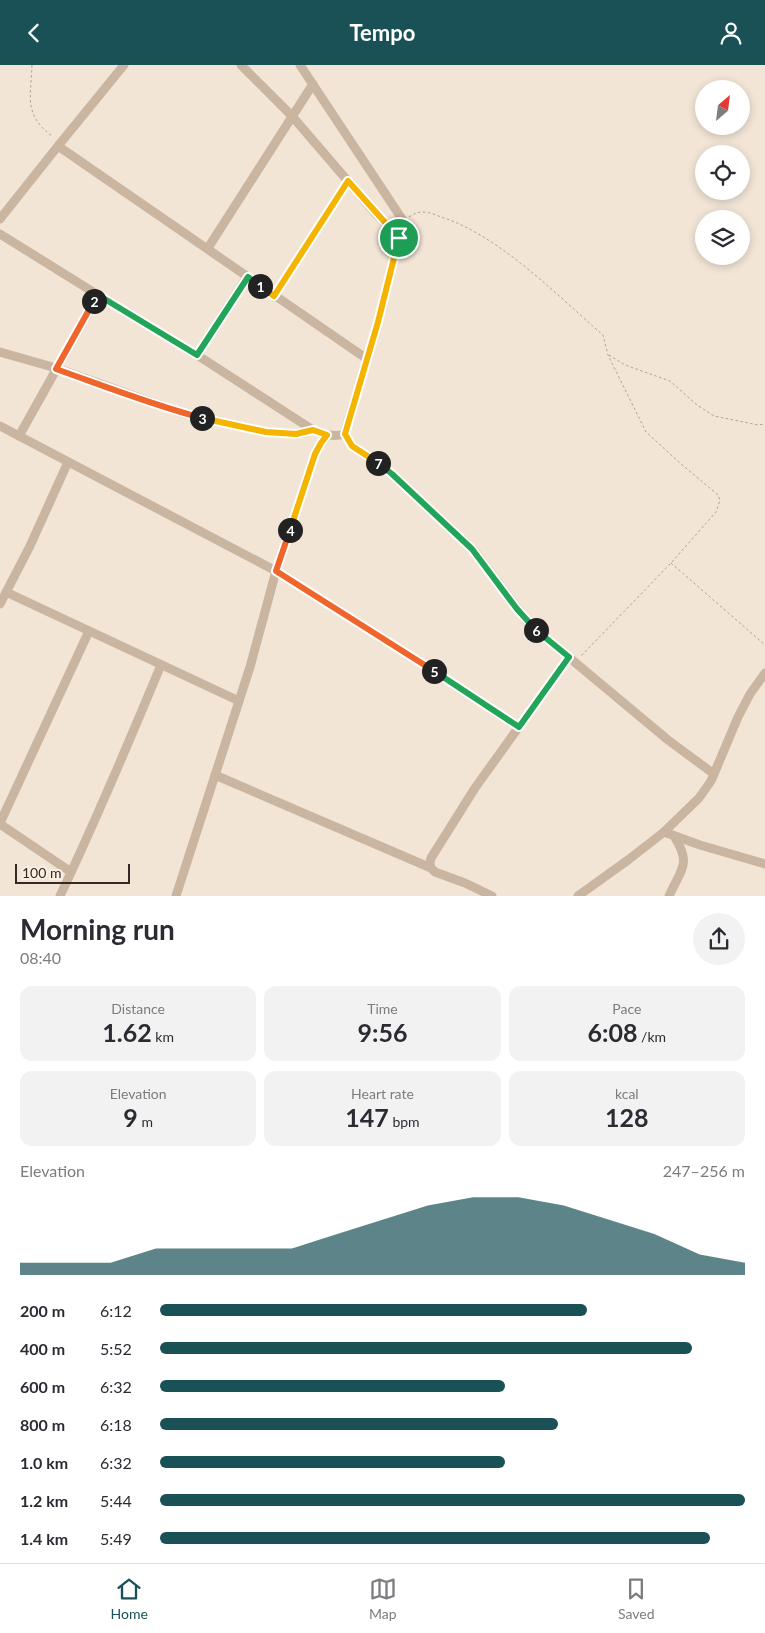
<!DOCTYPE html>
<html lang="en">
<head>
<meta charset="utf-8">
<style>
	:root { --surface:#fff; --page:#f2f2f3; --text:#2b2b33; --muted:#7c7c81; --line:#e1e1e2; --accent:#195157 }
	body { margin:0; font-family:Lato,sans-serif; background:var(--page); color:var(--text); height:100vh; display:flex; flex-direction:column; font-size:19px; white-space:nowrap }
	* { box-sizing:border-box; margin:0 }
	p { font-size:16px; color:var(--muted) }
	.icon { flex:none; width:28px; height:28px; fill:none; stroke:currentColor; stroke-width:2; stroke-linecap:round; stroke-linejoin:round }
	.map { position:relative; height:831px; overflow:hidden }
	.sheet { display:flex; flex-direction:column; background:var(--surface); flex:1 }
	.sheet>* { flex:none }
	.needle { width:32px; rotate:28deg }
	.fabs { position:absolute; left:695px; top:15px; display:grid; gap:10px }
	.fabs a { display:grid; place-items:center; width:55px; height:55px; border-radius:50%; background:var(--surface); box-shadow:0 2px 8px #0003; font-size:25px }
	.scale { position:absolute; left:15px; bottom:12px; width:115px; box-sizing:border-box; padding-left:5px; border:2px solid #342a24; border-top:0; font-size:14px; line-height:18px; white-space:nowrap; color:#342a24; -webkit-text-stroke:4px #faefe2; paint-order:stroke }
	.pin { position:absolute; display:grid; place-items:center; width:42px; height:42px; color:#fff; margin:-21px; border:2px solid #fff; border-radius:50%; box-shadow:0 1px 5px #0007 }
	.km { position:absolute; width:25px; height:25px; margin:-12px; border-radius:50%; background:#222; color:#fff; font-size:14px; line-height:25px; text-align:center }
	.round { display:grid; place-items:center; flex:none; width:52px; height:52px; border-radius:26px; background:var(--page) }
	.summary { display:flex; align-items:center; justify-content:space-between; height:85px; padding:0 20px }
	h1 { font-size:28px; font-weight:700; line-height:38px }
	.metrics { display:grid; grid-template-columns:repeat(3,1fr); gap:8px; height:85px; padding:5px 20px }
	.metrics div { display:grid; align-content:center; border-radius:12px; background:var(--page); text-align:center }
	.metrics b { font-size:25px; font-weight:700 }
	.metrics small { font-size:14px; font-weight:400 }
	.metrics p { font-size:14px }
	.chart { height:140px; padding:10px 20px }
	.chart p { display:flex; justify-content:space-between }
	.chart svg { width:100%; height:90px; margin-top:5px; fill:var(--accent); opacity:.7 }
	ul { padding:0 20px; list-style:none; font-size:16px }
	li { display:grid; grid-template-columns:80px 60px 1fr; align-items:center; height:38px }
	li i { height:12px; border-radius:6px; background:var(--accent) }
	header { display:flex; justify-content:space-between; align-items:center; height:65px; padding:0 20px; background:var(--accent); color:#fff; font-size:22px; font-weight:700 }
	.dock { display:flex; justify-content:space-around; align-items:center; height:70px; border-top:1px solid var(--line); background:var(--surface); font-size:14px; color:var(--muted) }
	.dock a { display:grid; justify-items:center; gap:2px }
	.dock .selected { color:var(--accent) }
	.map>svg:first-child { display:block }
</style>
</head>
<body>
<header><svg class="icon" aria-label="back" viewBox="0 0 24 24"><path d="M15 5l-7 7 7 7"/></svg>Tempo<svg class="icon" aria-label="person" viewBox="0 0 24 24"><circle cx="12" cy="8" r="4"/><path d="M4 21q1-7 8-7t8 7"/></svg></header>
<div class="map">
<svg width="765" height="831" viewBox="0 0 765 831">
	<rect width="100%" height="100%" fill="#f2e5d6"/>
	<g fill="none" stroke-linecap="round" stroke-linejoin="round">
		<!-- path -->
		<g stroke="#b69f8c" stroke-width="1" stroke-dasharray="2.5 2.5" stroke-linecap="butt">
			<path d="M32 0C31 33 23 49 53 72"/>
			<path d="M409 152C414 149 417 147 423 147 429 147 436 150 441 152 496 169 553 226 596 264L603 270 608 290 646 367 680 398 718 430 720 435 716 447 671 498 581 591"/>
			<polyline points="609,290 625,300 670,316 697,340 714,351 758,360 765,359"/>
			<polyline points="671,498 765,580"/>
		</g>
		<!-- minor -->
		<g stroke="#cab5a1" stroke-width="9">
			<polyline points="241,0 292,51 376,149 399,173"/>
			<polyline points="300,0 402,154 399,173 378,257 346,363 345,369 352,381 392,409 473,484 529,559 668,675 714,709"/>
			<path d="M58 81C161 152 264 223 367 294"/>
			<polyline points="0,154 58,81 124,0"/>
			<path d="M0 169 98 230 197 290 313 365C324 370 333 372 345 369"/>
			<polyline points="208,183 313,19"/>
			<polyline points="274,231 348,116"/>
			<polyline points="0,287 56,303 182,348 266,367 296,369 313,365"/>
			<polyline points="197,290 247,212"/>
			<polyline points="0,361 276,506 442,611 519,662"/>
			<polyline points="19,371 98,230"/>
			<polyline points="6,527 239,636"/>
			<polyline points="0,539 30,481 68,397"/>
			<polyline points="215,710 431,803"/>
			<polyline points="0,758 89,566"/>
			<polyline points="0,759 71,807"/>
			<polyline points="664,767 700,780 765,799"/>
			<path d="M60 831C96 755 129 677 161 600"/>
			<polyline points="176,831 250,602 276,506 315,389 318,383 327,371"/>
			<polyline points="492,831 465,818 435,807 431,803 430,798 431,793 475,723 569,592"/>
			<polyline points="578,831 628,795 664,767 699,733 711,716 738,652 750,629 765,608"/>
			<path d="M669 831C681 804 692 799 674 771"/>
		</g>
	</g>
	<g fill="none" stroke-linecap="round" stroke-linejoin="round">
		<!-- split-1 casing -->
		<g stroke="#fff" stroke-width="10">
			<polyline id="split-1" points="260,221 274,231 348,116 399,173"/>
		</g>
		<!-- split-2 casing -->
		<g stroke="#fff" stroke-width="10">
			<polyline id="split-2" points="94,236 98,230 197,290 248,212 260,221"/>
		</g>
		<!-- split-3 casing -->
		<g stroke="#fff" stroke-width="10">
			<path id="split-3" d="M94 236 56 304C104 321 152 340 202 353"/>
		</g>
		<!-- split-4 casing -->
		<g stroke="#fff" stroke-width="10">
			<polyline id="split-4" points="202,353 266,367 296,369 313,365 327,370 321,378 315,389 290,465"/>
		</g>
		<!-- split-5 casing -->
		<g stroke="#fff" stroke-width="10">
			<polyline id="split-5" points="290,465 276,506 434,606"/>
		</g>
		<!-- split-6 casing -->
		<g stroke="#fff" stroke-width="10">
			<polyline id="split-6" points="434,606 519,662 569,592 536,565"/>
		</g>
		<!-- split-7 casing -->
		<g stroke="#fff" stroke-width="10">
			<polyline id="split-7" points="378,398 392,409 472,484 517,544 536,565"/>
		</g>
		<!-- split-8 casing -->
		<g stroke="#fff" stroke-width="10">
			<polyline id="split-8" points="378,398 352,381 345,369 378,257 399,173"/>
		</g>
		<!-- split-1 -->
		<use href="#split-1" stroke="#f5b400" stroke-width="6"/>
		<!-- split-2 -->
		<use href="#split-2" stroke="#22a559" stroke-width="6"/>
		<!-- split-3 -->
		<use href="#split-3" stroke="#f0652b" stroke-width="6"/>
		<!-- split-4 -->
		<use href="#split-4" stroke="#f5b400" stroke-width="6"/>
		<!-- split-5 -->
		<use href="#split-5" stroke="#f0652b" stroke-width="6"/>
		<!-- split-6 -->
		<use href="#split-6" stroke="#22a559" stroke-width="6"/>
		<!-- split-7 -->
		<use href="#split-7" stroke="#22a559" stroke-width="6"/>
		<!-- split-8 -->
		<use href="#split-8" stroke="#f5b400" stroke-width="6"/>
	</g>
</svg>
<div class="fabs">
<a><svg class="needle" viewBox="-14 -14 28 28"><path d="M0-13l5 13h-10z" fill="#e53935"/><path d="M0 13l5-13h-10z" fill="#7c7c81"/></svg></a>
<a><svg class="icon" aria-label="locate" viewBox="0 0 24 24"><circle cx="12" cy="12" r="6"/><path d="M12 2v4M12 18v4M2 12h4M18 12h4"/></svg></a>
<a><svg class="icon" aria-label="layers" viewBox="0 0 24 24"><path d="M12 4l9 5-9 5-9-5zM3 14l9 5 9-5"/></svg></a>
</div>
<div class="scale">100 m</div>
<div class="pin" style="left:399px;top:173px;background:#1e9e55"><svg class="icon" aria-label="arrive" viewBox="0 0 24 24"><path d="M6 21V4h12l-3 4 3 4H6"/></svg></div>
<b class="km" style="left:260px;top:221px">1</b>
<b class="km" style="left:94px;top:236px">2</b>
<b class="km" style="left:202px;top:353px">3</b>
<b class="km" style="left:290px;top:465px">4</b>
<b class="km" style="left:434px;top:606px">5</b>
<b class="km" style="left:536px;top:565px">6</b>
<b class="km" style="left:378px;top:398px">7</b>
</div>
<section class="sheet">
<div class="summary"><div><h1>Morning run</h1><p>08:40</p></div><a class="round"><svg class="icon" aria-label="share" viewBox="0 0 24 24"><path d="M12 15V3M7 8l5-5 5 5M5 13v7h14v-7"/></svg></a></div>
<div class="metrics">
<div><p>Distance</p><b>1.62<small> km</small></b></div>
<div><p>Time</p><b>9:56</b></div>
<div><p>Pace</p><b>6:08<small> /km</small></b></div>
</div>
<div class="metrics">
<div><p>Elevation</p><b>9<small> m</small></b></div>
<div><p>Heart rate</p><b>147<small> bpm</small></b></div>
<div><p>kcal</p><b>128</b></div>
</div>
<div class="chart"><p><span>Elevation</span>247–256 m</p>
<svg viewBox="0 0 160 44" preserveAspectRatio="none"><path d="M0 44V38L10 38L20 38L30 31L40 31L50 31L60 31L70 24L80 17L90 10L100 6L110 6L120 10L130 17L140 24L150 34L160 38V44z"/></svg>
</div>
<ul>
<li><b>200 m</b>6:12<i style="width:73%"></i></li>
<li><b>400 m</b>5:52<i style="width:91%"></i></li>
<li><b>600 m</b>6:32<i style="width:59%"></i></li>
<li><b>800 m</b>6:18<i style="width:68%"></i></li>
<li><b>1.0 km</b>6:32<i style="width:59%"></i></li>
<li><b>1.2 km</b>5:44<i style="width:100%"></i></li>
<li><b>1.4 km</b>5:49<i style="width:94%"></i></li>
</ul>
</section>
<nav class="dock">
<a class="selected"><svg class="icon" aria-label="home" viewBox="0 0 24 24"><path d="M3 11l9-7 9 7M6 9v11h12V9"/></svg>Home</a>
<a><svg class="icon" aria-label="map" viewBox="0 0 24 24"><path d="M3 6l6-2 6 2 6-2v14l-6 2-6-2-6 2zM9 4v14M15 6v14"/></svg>Map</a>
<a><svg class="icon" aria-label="saved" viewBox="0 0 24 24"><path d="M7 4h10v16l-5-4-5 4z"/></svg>Saved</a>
</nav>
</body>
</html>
